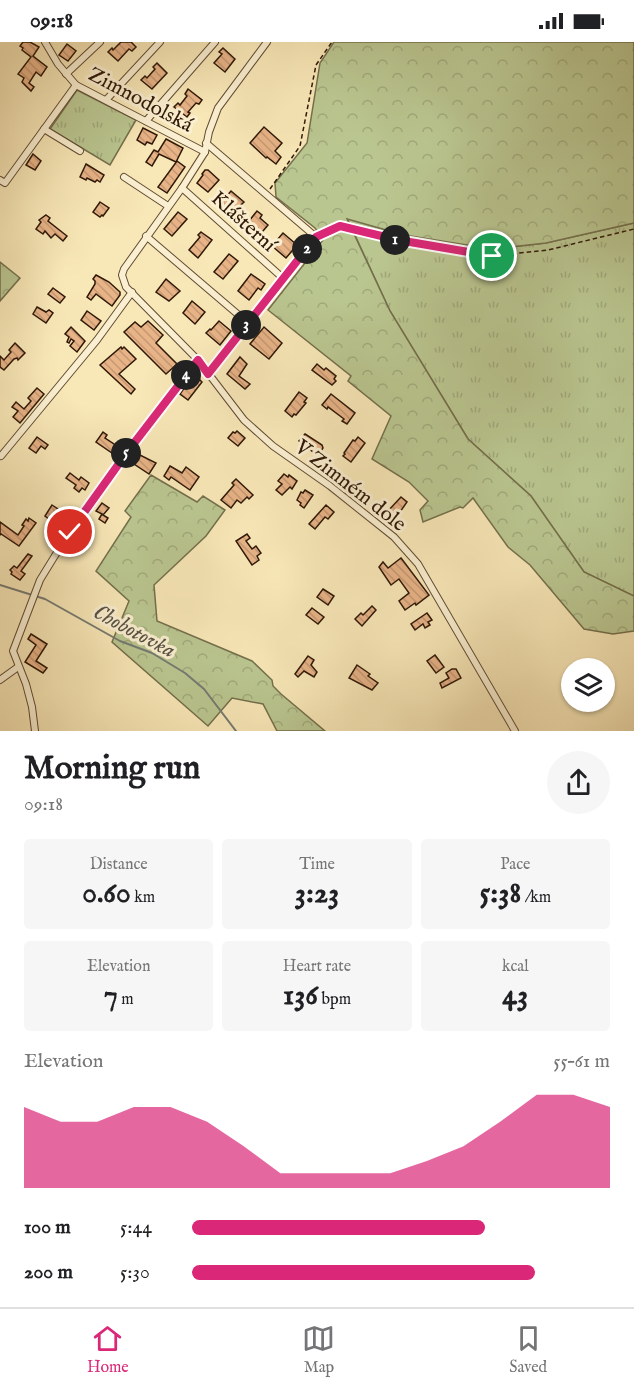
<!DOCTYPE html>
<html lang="en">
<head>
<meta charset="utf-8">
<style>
	:root { --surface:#fff; --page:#f6f6f6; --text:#202124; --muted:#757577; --line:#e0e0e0; --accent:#db2777 }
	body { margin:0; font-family:"IM FELL English",serif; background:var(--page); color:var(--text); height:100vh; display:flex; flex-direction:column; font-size:22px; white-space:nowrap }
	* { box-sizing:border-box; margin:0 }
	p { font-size:20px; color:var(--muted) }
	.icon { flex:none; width:33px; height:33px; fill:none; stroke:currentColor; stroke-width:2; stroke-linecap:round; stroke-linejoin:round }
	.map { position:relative; height:689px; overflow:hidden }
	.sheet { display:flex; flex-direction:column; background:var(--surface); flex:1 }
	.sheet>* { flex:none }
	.fabs { position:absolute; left:561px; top:616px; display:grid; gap:12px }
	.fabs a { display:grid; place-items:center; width:54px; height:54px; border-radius:50%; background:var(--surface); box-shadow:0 2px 4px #0004; font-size:30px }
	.pin { position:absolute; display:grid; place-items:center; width:51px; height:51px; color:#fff; margin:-26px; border:3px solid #fff; border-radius:50%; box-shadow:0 2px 6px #0007 }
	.km { position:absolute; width:30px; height:30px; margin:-15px; border-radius:50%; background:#222; color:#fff; font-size:16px; line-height:30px; text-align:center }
	.round { display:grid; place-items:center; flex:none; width:63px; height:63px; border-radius:32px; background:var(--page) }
	.overview { display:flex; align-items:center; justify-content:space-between; height:102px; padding:0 24px }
	h1 { font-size:33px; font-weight:800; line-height:45px }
	.stats { display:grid; grid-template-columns:repeat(3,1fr); gap:9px; height:102px; padding:6px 24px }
	.stats div { display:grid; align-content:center; border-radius:6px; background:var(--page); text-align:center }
	.stats b { font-size:30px; font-weight:800 }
	.stats small { font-size:16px; font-weight:400 }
	.stats p { font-size:16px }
	.chart { height:168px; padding:12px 24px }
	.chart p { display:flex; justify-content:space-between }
	.chart svg { width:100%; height:108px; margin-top:6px; fill:var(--accent); opacity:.7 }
	ul { padding:0 24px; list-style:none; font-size:20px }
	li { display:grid; grid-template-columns:96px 72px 1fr; align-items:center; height:45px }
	li i { height:15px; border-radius:8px; background:var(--accent) }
	.status { display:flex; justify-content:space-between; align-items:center; height:42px; padding:0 30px; background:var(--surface); direction:ltr }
	.status svg { height:16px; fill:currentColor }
	.menu { display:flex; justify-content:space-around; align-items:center; height:84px; border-top:2px solid var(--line); background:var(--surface); font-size:16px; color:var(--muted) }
	.menu a { display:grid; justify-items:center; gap:3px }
	.menu .current { color:var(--accent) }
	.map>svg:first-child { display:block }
</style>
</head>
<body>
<div class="status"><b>09:18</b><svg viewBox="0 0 49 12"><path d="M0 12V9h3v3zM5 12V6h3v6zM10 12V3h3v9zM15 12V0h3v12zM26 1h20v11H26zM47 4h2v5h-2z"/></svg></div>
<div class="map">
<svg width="634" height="689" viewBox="0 0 634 689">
	<defs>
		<pattern id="grass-tufts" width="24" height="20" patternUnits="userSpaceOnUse" patternTransform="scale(1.5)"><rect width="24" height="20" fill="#bac690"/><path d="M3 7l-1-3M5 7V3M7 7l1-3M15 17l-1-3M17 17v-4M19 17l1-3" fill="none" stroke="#a0a97b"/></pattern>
		<pattern id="forest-crowns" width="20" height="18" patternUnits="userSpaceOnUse" patternTransform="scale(1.5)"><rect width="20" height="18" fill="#bac690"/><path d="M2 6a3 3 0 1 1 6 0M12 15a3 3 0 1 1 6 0" fill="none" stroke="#a0a97b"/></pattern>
		<pattern id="building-back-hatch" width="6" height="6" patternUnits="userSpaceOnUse" patternTransform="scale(1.5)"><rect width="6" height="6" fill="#e7b387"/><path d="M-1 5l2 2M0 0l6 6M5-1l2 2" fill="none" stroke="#c69973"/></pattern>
	</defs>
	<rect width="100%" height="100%" fill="#f8e7b7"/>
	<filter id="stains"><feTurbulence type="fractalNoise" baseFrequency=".00333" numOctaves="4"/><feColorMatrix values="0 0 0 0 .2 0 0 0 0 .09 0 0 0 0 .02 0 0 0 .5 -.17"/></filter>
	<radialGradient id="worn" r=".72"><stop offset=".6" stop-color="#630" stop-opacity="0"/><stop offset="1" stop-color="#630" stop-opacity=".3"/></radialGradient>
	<!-- grass -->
	<g fill="url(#grass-tufts)" stroke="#746f4c" stroke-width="1.5">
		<polygon points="77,48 136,78 110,123 50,87"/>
		<polygon points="347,176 404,193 492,207 546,201 634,181 634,554 584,530 531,454 468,397 390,269"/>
	</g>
	<!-- forest -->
	<g fill="url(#forest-crowns)" stroke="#746f4c" stroke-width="1.5">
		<polygon points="334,0 634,0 634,181 546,201 492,207 404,193 347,177 390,269 468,397 531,454 584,530 634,554 634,589 613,592 584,587 530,523 508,505 473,456 463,466 460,465 423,480 420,468 428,459 409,440 372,417 391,374 348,339 351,334 268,268 323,198 315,186 276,155 275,141 307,101 320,21"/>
		<polygon points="0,220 20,236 0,259"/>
		<polygon points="151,433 197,460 203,454 225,468 206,494 154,543 157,579 252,619 272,638 273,644 281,652 325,689 277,689 263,662 232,656 208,684 112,600 129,559 96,529 131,475 125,469"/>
	</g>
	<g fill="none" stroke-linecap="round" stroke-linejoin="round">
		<!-- stream -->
		<polyline stroke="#757b73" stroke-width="2" points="0,543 45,557 120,599 152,611 185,631 204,647 236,689"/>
	</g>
	<!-- building -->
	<g fill="url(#building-back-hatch)" stroke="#2f1808" stroke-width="1.5">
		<polygon points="23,0 30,0 39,5 33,14 47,25 41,34 36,30 29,41 34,45 31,49 22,40 24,36 18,32 31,15 22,8 23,6 20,4"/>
		<polygon points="121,0 131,0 136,5 132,9 129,7 118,19 108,10 112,6 113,8"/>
		<polygon points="67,2 76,9 68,19 59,13"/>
		<polygon points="223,6 235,17 225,30 214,21 222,12 219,10"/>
		<polygon points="157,21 167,31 152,47 141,38 145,34 147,36 155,27 153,25"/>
		<polygon points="188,47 202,58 199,62 196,61 188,70 190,71 187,75 174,65 178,61 180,63 187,54 185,52"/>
		<polygon points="264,85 282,101 275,109 281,115 276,122 267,115 266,116 250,101"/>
		<polygon points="143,86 157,93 152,102 147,100 145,103 137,98"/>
		<polygon points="166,97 183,106 176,120 159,112 152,124 146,120 154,108 158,110"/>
		<polygon points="33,112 41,119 35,128 26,123"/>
		<polygon points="177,119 185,125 167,151 158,145"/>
		<polygon points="86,122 104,133 100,140 97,138 95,140 87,136 86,138 80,135"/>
		<polygon points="205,128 208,128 219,138 208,150 197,141 203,133 202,132"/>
		<polygon points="231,149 244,160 232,171 220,162"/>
		<polygon points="100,160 109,166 103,174 102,173 100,175 93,170"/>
		<polygon points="257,169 262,173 260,176 268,183 258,195 245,184"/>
		<polygon points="178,170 187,177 172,194 164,187"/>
		<polygon points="46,173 50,176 48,179 67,194 63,199 55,192 51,196 45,189 43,192 36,187 41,180 39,178"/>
		<polygon points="201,190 212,198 198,216 189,208 200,195 198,193"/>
		<polygon points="283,191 297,203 286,216 272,204"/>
		<polygon points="229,212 238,219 223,237 214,230"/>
		<polygon points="251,232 265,242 261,248 258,246 249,258 238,249"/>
		<polygon points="96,233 109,240 120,250 120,253 112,264 96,252 91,258 87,255 95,242 95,239 93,237"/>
		<polygon points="166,237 180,249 169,259 156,250"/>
		<polygon points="53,246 65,255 60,261 48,252"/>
		<polygon points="192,259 205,270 195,282 183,271"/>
		<polygon points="37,265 46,270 49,268 53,271 46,281 33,272"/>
		<polygon points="87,269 101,279 94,288 81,278"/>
		<polygon points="148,279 163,293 156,301 177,322 166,332 124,290 135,280 141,285"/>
		<polygon points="219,279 231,289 220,303 206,291 210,287 211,288"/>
		<polygon points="71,285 85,299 77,310 70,304 74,299 71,297 69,301 67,300 69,295 65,292"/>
		<polygon points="264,285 282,301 269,317 250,302"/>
		<polygon points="15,301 25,311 18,318 17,316 14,317 4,328 0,325 0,314 4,318 11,310 9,308"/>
		<polygon points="121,305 122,307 124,305 136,317 119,332 135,347 131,352 100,323"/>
		<polygon points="240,315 247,322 239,334 250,342 245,347 227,332"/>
		<polygon points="317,322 324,328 326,326 336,334 334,337 336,339 332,343 312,328"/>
		<polygon points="198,336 202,340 188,358 180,352 187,342 191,345"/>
		<polygon points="37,346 44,352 20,381 13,375 18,369 12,365 16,360 24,367 31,359 28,356"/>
		<polygon points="299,350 307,356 304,360 306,361 296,373 294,372 292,375 285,369"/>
		<polygon points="331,352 355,371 347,382 342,379 344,377 328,365 327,367 322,363"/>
		<polygon points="237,389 245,396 238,404 228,396 233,390 235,391"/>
		<polygon points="103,390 107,393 105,396 117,404 112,411 96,400"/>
		<polygon points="305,392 322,403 323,406 318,414 299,399"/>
		<polygon points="37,395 48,403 45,407 41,404 36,411 29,406"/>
		<polygon points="358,395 365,401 351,420 343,414 345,412 344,411 353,398 355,399"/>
		<polygon points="136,412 138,412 156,421 149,432 131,420"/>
		<polygon points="170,424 182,431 186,425 199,435 190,448 171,435 169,438 164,434"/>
		<polygon points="70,431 79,438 81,435 89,441 85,448 82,446 79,450 74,446 76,443 66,436"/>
		<polygon points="284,432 288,435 289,433 297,439 292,447 290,445 282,453 276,448 282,442 278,439"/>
		<polygon points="236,437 253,453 249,457 247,455 241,461 237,458 231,466 221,458 234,443 232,441"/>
		<polygon points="305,448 313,453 304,466 300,463 301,461 297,458 301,450 303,451"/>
		<polygon points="401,455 407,460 395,477 387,470"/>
		<polygon points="102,461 109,466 103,473 108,476 105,481 99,477 102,472 96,469"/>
		<polygon points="52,463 67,473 63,480 52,473 49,477 45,474"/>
		<polygon points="326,463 334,470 328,477 325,475 315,487 309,482"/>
		<polygon points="29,476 36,481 19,504 1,492 0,493 0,480 18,493 24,484 22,483 26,477 28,479"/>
		<polygon points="247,492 250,496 246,499 252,507 256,504 261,511 257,514 259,518 252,523 236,499"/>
		<polygon points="28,512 32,514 21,529 25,532 20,538 11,532 12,530 10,528 14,524 17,526"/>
		<polygon points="401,516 429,553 416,563 415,561 405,568 399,559 409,551 399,537 391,543 379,525 383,520 388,526"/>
		<polygon points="323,547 334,554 328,563 317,555"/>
		<polygon points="372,564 376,568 362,584 355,577 361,571 363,573"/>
		<polygon points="312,566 324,575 318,582 306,573"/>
		<polygon points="427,571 432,578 428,580 430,583 425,586 423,582 415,588 411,582"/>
		<polygon points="31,592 47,602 36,619 47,626 43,631 25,620 36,603 28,597"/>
		<polygon points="435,613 444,625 436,631 427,619"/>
		<polygon points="308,614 314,618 311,623 317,630 314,635 304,629 298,635 295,632"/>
		<polygon points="357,623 370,632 368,634 378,641 372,648 349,636"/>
		<polygon points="452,627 456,627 461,636 442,646 440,641 449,636 446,631"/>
	</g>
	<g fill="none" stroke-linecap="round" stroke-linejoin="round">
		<!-- minor casing -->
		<g stroke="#614c34" stroke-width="8">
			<g id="minor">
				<polyline points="45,0 58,22 76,43 205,110"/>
				<polyline points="267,0 218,66 209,90 205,110 182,146 124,227 122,233 126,245 198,318 244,378 273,404 330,444 394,495 418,522 515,689"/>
				<polyline points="66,32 100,0"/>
				<polyline points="106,58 160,0"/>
				<polyline points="146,79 215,0"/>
				<polyline points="44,87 80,109"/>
				<polyline points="206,101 316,195 208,332"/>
				<polyline points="124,135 168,164"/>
				<polyline points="0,138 5,141 76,43"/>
				<polyline points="182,146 284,237"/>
				<polyline points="146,194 248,281"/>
				<polyline points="1,414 97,298 132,250"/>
				<polyline points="0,638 18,625"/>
				<polyline points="35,689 32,665 26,642 13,609 40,538 64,499 127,409 198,318"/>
			</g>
		</g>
		<!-- path -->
		<g stroke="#2f1808" stroke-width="1.5" stroke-dasharray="4.5 3" stroke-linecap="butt">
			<polyline points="270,147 300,104 316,23 332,0"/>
			<polyline points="322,193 340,184 398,198 492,214 548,208 634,187"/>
		</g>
		<!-- minor -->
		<use href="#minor" stroke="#faefd0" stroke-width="6"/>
	</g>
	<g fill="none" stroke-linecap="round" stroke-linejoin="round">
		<!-- route casing -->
		<g stroke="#fff" stroke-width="12">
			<polyline id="route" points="70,490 128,409 198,318 208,332 316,195 340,184 398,198 492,214"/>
		</g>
		<!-- route -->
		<use href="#route" stroke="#db2777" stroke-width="8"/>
	</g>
	<g text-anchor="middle" stroke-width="6" stroke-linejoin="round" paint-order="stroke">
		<!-- street labels -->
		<g font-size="21" fill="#2f1808" stroke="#faefd0">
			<text transform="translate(141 57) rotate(28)" y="7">Zimnodolská</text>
			<text transform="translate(244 179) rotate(42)" y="7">Klášterní</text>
			<text transform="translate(351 443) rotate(38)" y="7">V Zimném dole</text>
		</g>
		<!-- water labels -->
		<g font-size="22" font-style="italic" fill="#585246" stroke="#faefd0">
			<text transform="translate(135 588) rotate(28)" y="8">Chobotovka</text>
		</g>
	</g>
	<rect width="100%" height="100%" filter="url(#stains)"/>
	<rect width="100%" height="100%" fill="url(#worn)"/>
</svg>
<div class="fabs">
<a><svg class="icon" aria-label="layers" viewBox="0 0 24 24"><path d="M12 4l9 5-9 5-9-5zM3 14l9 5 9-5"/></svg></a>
</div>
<div class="pin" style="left:492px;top:214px;background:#1e9e55"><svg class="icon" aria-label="arrive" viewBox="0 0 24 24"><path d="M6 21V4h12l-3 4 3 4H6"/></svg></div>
<div class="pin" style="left:70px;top:490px;background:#d93025"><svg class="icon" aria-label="check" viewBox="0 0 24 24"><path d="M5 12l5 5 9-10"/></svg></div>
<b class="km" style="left:395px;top:198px">1</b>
<b class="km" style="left:307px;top:207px">2</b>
<b class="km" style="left:246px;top:283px">3</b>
<b class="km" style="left:186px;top:333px">4</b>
<b class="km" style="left:126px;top:411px">5</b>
</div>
<section class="sheet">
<div class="overview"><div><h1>Morning run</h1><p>09:18</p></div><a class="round"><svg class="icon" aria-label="share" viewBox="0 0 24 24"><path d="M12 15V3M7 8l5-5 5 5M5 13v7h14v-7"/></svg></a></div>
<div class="stats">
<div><p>Distance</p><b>0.60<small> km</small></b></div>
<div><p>Time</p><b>3:23</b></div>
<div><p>Pace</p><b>5:38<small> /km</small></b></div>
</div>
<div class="stats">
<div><p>Elevation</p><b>7<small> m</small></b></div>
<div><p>Heart rate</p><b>136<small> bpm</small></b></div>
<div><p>kcal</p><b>43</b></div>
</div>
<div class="chart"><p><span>Elevation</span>55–61 m</p>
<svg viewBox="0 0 160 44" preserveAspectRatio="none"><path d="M0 44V11L10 17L20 17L30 11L40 11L50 17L60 27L70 38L80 38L90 38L100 38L110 33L120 27L130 17L140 6L150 6L160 11V44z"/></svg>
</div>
<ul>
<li><b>100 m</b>5:44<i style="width:70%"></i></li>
<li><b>200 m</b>5:30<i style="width:82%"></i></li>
</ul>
</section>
<nav class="menu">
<a class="current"><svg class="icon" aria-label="home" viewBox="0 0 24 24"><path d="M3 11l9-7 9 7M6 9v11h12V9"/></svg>Home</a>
<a><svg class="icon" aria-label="map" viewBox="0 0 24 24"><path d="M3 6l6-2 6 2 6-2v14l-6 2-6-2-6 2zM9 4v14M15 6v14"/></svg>Map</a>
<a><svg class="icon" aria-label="saved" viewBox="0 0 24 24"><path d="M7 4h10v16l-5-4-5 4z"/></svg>Saved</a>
</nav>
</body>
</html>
